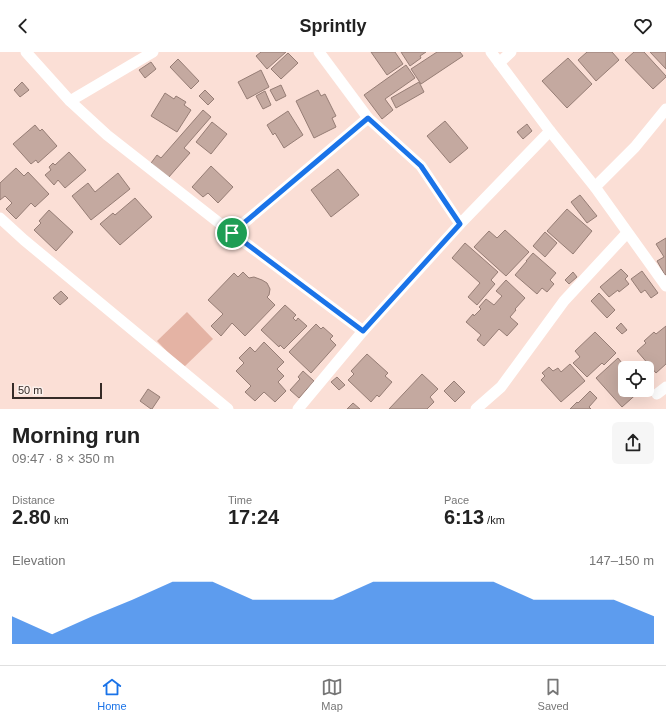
<!DOCTYPE html>
<html lang="en">
<head>
<meta charset="utf-8">
<style>
	:root { --surface:#fff; --page:#f6f6f6; --text:#222; --muted:#767676; --line:#e0e0e0; --accent:#1a73e8 }
	body { margin:0; font-family:Arial,sans-serif; background:var(--page); color:var(--text); height:100vh; display:flex; flex-direction:column; font-size:15px; white-space:nowrap }
	* { box-sizing:border-box; margin:0 }
	p { font-size:13px; color:var(--muted) }
	.icon { flex:none; width:22px; height:22px; fill:none; stroke:currentColor; stroke-width:2; stroke-linecap:round; stroke-linejoin:round }
	.map { position:relative; height:357px; overflow:hidden }
	.drawer { display:flex; flex-direction:column; background:var(--surface); flex:1 }
	.drawer>* { flex:none }
	.controls { position:absolute; left:618px; top:309px; display:grid; gap:8px }
	.controls a { display:grid; place-items:center; width:36px; height:36px; border-radius:6px; background:var(--surface); box-shadow:0 4px 16px #0002; font-size:20px }
	.scale { position:absolute; left:12px; bottom:10px; width:90px; box-sizing:border-box; padding-left:4px; border:2px solid #352b27; border-top:0; font-size:11px; line-height:14px; white-space:nowrap; color:#352b27; -webkit-text-stroke:3px #fcf0ec; paint-order:stroke }
	.pin { position:absolute; display:grid; place-items:center; width:34px; height:34px; color:#fff; margin:-17px; border:2px solid #fff; border-radius:50%; box-shadow:0 1px 4px #0007 }
	.round { display:grid; place-items:center; flex:none; width:42px; height:42px; border-radius:6px; background:var(--page) }
	.overview { display:flex; align-items:center; justify-content:space-between; height:68px; padding:0 12px }
	h1 { font-size:22px; font-weight:700; line-height:30px }
	.metrics { display:grid; grid-template-columns:repeat(3,1fr); gap:6px; height:68px; padding:4px 12px }
	.metrics div { display:grid; align-content:center }
	.metrics b { font-size:20px; font-weight:700 }
	.metrics small { font-size:11px; font-weight:400 }
	.metrics p { font-size:11px }
	.chart { height:112px; padding:8px 12px }
	.chart p { display:flex; justify-content:space-between }
	.chart svg { width:100%; height:72px; margin-top:4px; fill:var(--accent); opacity:.7 }
	header { display:flex; justify-content:space-between; align-items:center; height:52px; padding:0 12px; background:var(--surface); font-size:18px; font-weight:700 }
	.menu { display:flex; justify-content:space-around; align-items:center; height:56px; border-top:1px solid var(--line); background:var(--surface); font-size:11px; color:var(--muted) }
	.menu a { display:grid; justify-items:center; gap:2px }
	.menu .active { color:var(--accent) }
	.map>svg:first-child { display:block }
</style>
</head>
<body>
<header><svg class="icon" aria-label="back" viewBox="0 0 24 24"><path d="M15 5l-7 7 7 7"/></svg>Sprintly<svg class="icon" aria-label="heart" viewBox="0 0 24 24"><path d="M12 20l-8-8c-3-5 5-10 8-4 3-6 11-1 8 4z"/></svg></header>
<div class="map">
<svg width="666" height="357" viewBox="0 0 666 357">
	<rect width="100%" height="100%" fill="#fbdfd6"/>
	<!-- green -->
	<polygon fill="#e4b3a4" points="187,260 213,287 183,316 157,289"/>
	<!-- building -->
	<g fill="#c4a9a0" stroke="#967d75">
		<polygon points="261,0 286,0 267,17 256,4"/>
		<polygon points="371,0 395,0 403,12 387,23"/>
		<polygon points="401,0 426,0 420,4 421,6 410,14"/>
		<polygon points="437,0 460,0 463,4 421,32 411,17"/>
		<polygon points="587,0 612,0 619,8 596,29 578,8"/>
		<polygon points="634,0 644,0 666,24 666,25 653,37 625,8"/>
		<polygon points="650,0 666,0 666,17"/>
		<polygon points="288,1 298,11 281,27 271,17"/>
		<polygon points="568,6 592,32 567,56 542,29"/>
		<polygon points="178,7 199,29 191,37 170,15"/>
		<polygon points="151,10 156,17 145,26 139,18"/>
		<polygon points="406,13 415,26 385,47 393,58 382,67 364,43"/>
		<polygon points="261,18 269,35 247,47 238,30"/>
		<polygon points="22,30 29,38 20,45 14,38"/>
		<polygon points="419,30 424,40 396,56 391,46"/>
		<polygon points="281,33 286,44 276,49 270,38"/>
		<polygon points="205,38 214,47 208,53 199,44"/>
		<polygon points="318,38 321,44 325,42 336,64 332,66 336,75 314,86 296,49"/>
		<polygon points="265,39 271,53 263,57 256,44"/>
		<polygon points="165,41 174,47 176,44 186,50 184,53 191,58 177,80 151,64"/>
		<polygon points="203,58 211,65 184,96 190,101 168,126 151,111 157,103 161,106"/>
		<polygon points="288,59 303,83 284,96 275,81 273,83 267,73"/>
		<polygon points="445,69 468,96 450,111 427,84"/>
		<polygon points="212,70 227,82 211,102 196,90"/>
		<polygon points="527,72 532,79 523,87 517,80"/>
		<polygon points="35,73 40,79 42,77 57,94 38,111 36,108 31,112 13,92"/>
		<polygon points="69,100 86,118 65,136 58,128 54,133 45,123 51,118 49,115 53,111 55,113"/>
		<polygon points="211,114 233,135 218,151 208,141 203,145 192,135"/>
		<polygon points="16,116 24,124 28,120 49,142 35,155 31,151 16,167 6,157 12,151 5,144 0,148 0,131"/>
		<polygon points="338,117 359,143 331,165 311,138"/>
		<polygon points="118,121 130,137 91,168 72,144 88,131 95,140"/>
		<polygon points="580,143 597,164 587,171 571,150"/>
		<polygon points="135,146 152,165 120,193 100,172 113,161 115,163"/>
		<polygon points="567,157 592,179 573,202 547,179"/>
		<polygon points="49,158 73,180 56,199 34,178 41,171 39,169"/>
		<polygon points="505,178 529,200 506,224 474,195 489,179 497,186"/>
		<polygon points="545,180 557,191 545,205 533,194"/>
		<polygon points="666,186 666,222 665,223 657,209 664,205 656,192"/>
		<polygon points="465,191 498,220 491,228 495,232 477,253 468,245 480,231 452,206"/>
		<polygon points="533,201 556,221 550,228 554,232 547,240 542,236 537,242 515,223 527,209 526,209"/>
		<polygon points="621,217 628,224 625,227 629,232 619,240 618,238 609,245 600,235"/>
		<polygon points="642,219 658,241 651,246 645,238 641,241 631,227"/>
		<polygon points="243,220 249,226 254,225 262,228 267,231 270,237 269,243 267,245 275,253 245,284 232,271 221,284 211,274 223,262 208,248 234,221 238,225"/>
		<polygon points="573,220 577,225 569,232 565,228"/>
		<polygon points="506,228 525,246 515,257 516,258 510,265 518,272 507,284 499,277 484,294 477,288 481,283 466,270 473,262 474,264 481,257 479,255 486,247 494,253 502,244 496,239"/>
		<polygon points="61,239 68,246 60,253 53,246"/>
		<polygon points="599,241 615,258 607,266 591,249"/>
		<polygon points="285,253 296,263 293,266 296,269 298,266 307,274 284,297 280,293 279,295 261,278"/>
		<polygon points="621,271 627,278 622,282 616,276"/>
		<polygon points="316,272 321,277 323,275 333,284 330,287 336,293 311,321 289,300"/>
		<polygon points="666,274 666,312 656,321 637,299 646,291 644,289 654,280 656,282"/>
		<polygon points="595,280 616,301 604,313 602,311 587,325 573,311 580,305 575,299"/>
		<polygon points="264,290 284,310 277,317 284,324 278,330 286,339 275,350 264,340 255,349 245,340 251,334 236,319 244,311 239,306 250,295 255,300"/>
		<polygon points="367,302 388,321 385,324 392,330 379,345 377,343 371,350 348,328 354,322 351,319"/>
		<polygon points="618,306 622,311 620,312 625,317 625,338 641,338 622,355 596,326"/>
		<polygon points="570,312 585,329 561,350 541,328 545,324 542,321 549,315 553,319 558,316 561,320"/>
		<polygon points="303,319 314,329 299,346 290,338 300,327 298,325"/>
		<polygon points="422,322 438,337 430,345 434,350 427,357 389,357"/>
		<polygon points="337,325 345,333 339,338 331,330"/>
		<polygon points="454,329 465,340 455,350 444,339"/>
		<polygon points="148,337 160,345 152,357 151,357 140,349"/>
		<polygon points="590,339 597,346 589,355 591,357 570,357 577,350 578,351"/>
		<polygon points="353,351 360,357 347,357"/>
	</g>
	<g fill="none" stroke-linecap="round" stroke-linejoin="round">
		<!-- street -->
		<g stroke="#fff" stroke-width="11">
			<polyline points="26,0 70,49 107,83 232,181 363,279"/>
			<polyline points="319,0 368,66 421,114 460,172"/>
			<polyline points="491,0 550,79 595,135 666,234"/>
			<polyline points="499,11 511,0"/>
			<polyline points="70,49 153,0"/>
			<polyline points="595,135 635,95 666,57"/>
			<polyline points="0,166 24,188 228,357"/>
			<polyline points="232,181 368,66"/>
			<polyline points="657,342 666,335"/>
			<polyline points="298,357 363,279 460,172 550,79"/>
			<polyline points="476,357 501,335 564,249 627,181"/>
		</g>
	</g>
	<g fill="none" stroke-linecap="round" stroke-linejoin="round">
		<!-- route casing -->
		<g stroke="#fff" stroke-width="8">
			<polygon id="route" points="368,66 421,114 460,172 363,279 232,181"/>
		</g>
		<!-- route -->
		<use href="#route" stroke="#1a73e8" stroke-width="5"/>
	</g>
</svg>
<div class="controls">
<a><svg class="icon" aria-label="locate" viewBox="0 0 24 24"><circle cx="12" cy="12" r="6"/><path d="M12 2v4M12 18v4M2 12h4M18 12h4"/></svg></a>
</div>
<div class="scale">50 m</div>
<div class="pin" style="left:232px;top:181px;background:#1e9e55"><svg class="icon" aria-label="arrive" viewBox="0 0 24 24"><path d="M6 21V4h12l-3 4 3 4H6"/></svg></div>
</div>
<section class="drawer">
<div class="overview"><div><h1>Morning run</h1><p>09:47 · 8 × 350 m</p></div><a class="round"><svg class="icon" aria-label="share" viewBox="0 0 24 24"><path d="M12 15V3M7 8l5-5 5 5M5 13v7h14v-7"/></svg></a></div>
<div class="metrics">
<div><p>Distance</p><b>2.80<small> km</small></b></div>
<div><p>Time</p><b>17:24</b></div>
<div><p>Pace</p><b>6:13<small> /km</small></b></div>
</div>
<div class="chart"><p><span>Elevation</span>147–150 m</p>
<svg viewBox="0 0 160 44" preserveAspectRatio="none"><path d="M0 44V27L10 38L20 27L30 17L40 6L50 6L60 17L70 17L80 17L90 6L100 6L110 6L120 6L130 17L140 17L150 17L160 27V44z"/></svg>
</div>
</section>
<nav class="menu">
<a class="active"><svg class="icon" aria-label="home" viewBox="0 0 24 24"><path d="M3 11l9-7 9 7M6 9v11h12V9"/></svg>Home</a>
<a><svg class="icon" aria-label="map" viewBox="0 0 24 24"><path d="M3 6l6-2 6 2 6-2v14l-6 2-6-2-6 2zM9 4v14M15 6v14"/></svg>Map</a>
<a><svg class="icon" aria-label="saved" viewBox="0 0 24 24"><path d="M7 4h10v16l-5-4-5 4z"/></svg>Saved</a>
</nav>
</body>
</html>
